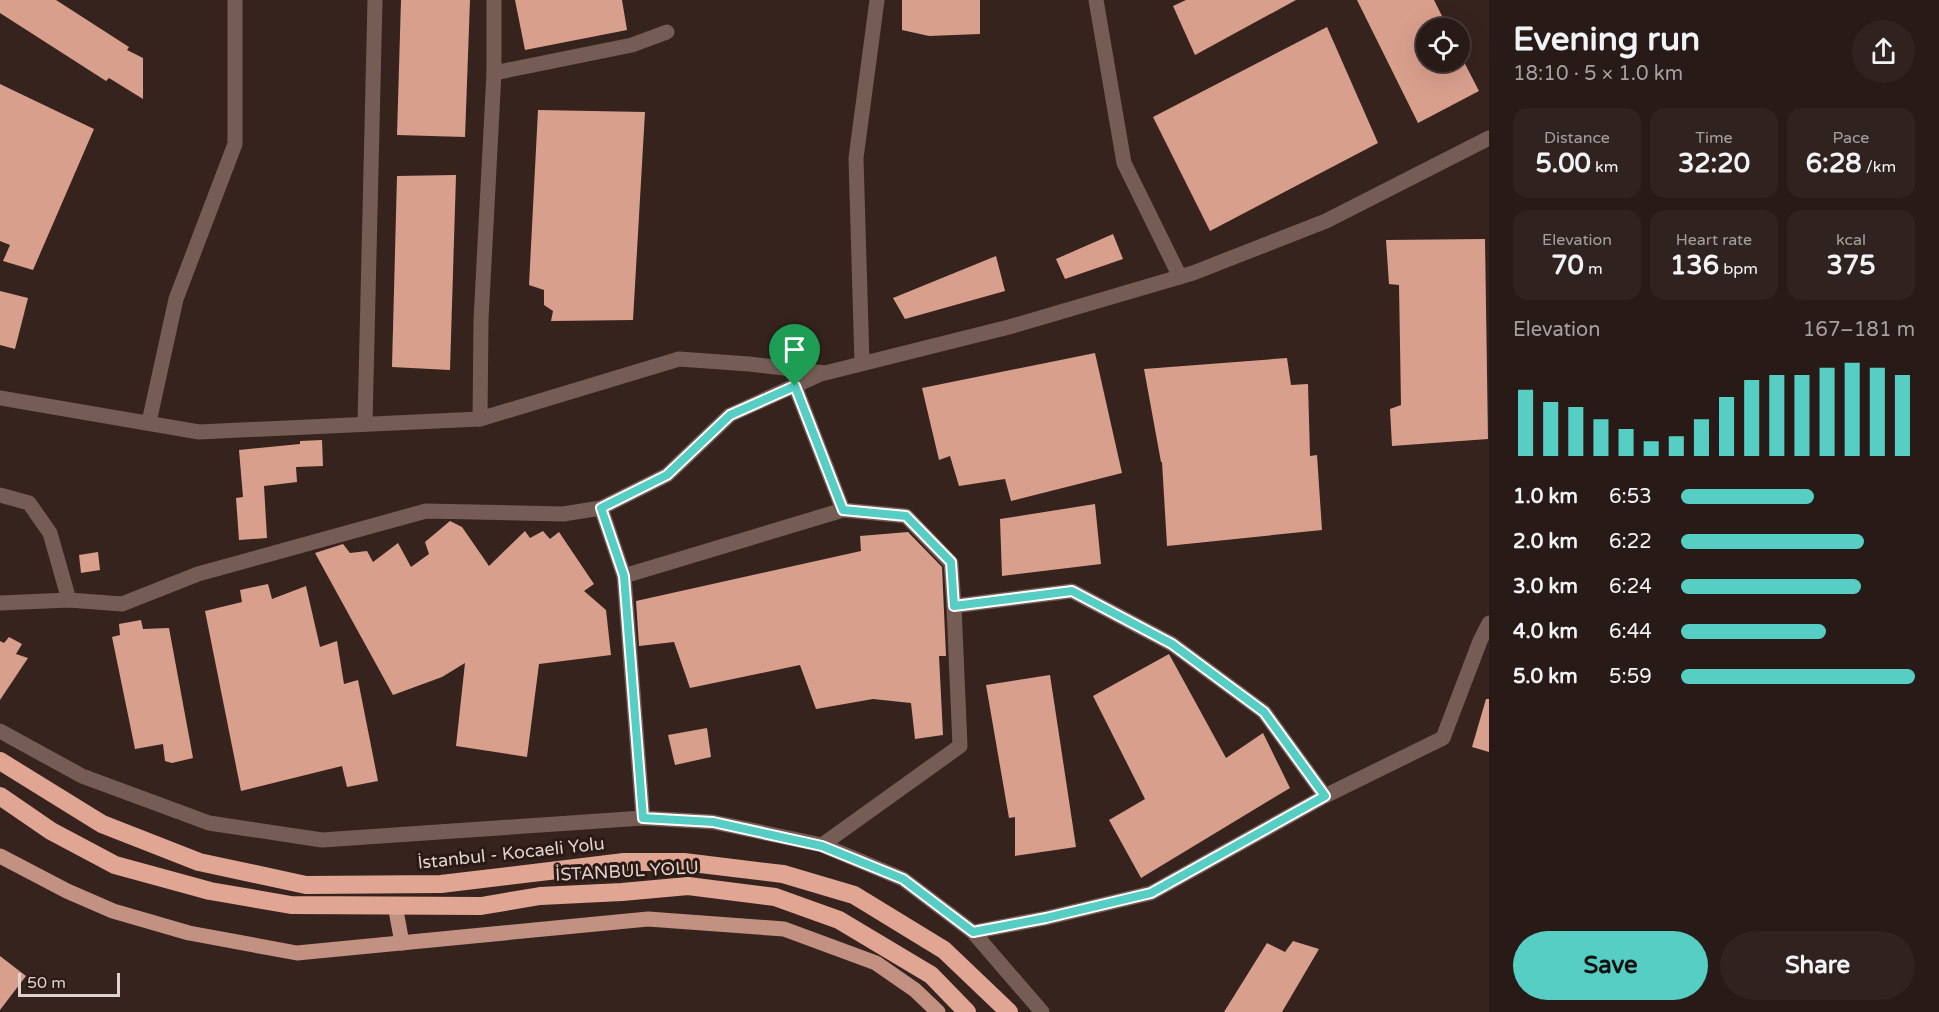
<!DOCTYPE html>
<html lang="en">
<head>
<meta charset="utf-8">
<style>
	:root { --surface:#281a16; --page:#30231f; --text:#f1f3f6; --muted:#a5a1a1; --line:#443835; --accent:#56cec4 }
	body { margin:0; font-family:"Varela Round",sans-serif; background:var(--page); color:var(--text); height:100vh; display:flex; flex-direction:column; font-size:22px; white-space:nowrap }
	* { box-sizing:border-box; margin:0 }
	p { font-size:20px; color:var(--muted) }
	.icon { flex:none; width:33px; height:33px; fill:none; stroke:currentColor; stroke-width:2; stroke-linecap:round; stroke-linejoin:round }
	.map { position:relative; flex:1; overflow:hidden }
	.details { display:flex; flex-direction:column; background:var(--surface); width:450px }
	.details>* { flex:none }
	.buttons { position:absolute; left:1416px; top:18px; display:grid; gap:12px }
	.buttons a { display:grid; place-items:center; width:54px; height:54px; border-radius:50%; background:var(--surface); box-shadow:0 6px 24px #0002,0 0 0 2px var(--line); font-size:30px }
	.scale { position:absolute; left:18px; bottom:15px; width:102px; box-sizing:border-box; padding-left:6px; border:3px solid #dfd2ce; border-top:0; font-size:16px; line-height:21px; white-space:nowrap; color:#dfd2ce; -webkit-text-stroke:4px #2b1a14; paint-order:stroke }
	.pin { position:absolute; display:grid; place-items:center; width:51px; height:51px; color:#fff; margin:-62px -26px; border-radius:50% 50% 50% 0; rotate:-45deg; box-shadow:0 0 6px #0007 }
	.pin .icon { rotate:45deg }
	.round { display:grid; place-items:center; flex:none; width:63px; height:63px; border-radius:32px; background:var(--page) }
	.head { display:flex; align-items:center; justify-content:space-between; height:102px; padding:0 24px }
	h1 { font-size:33px; font-weight:800; line-height:45px }
	.metrics { display:grid; grid-template-columns:repeat(3,1fr); gap:9px; height:102px; padding:6px 24px }
	.metrics div { display:grid; align-content:center; border-radius:15px; background:var(--page); text-align:center }
	.metrics b { font-size:26px; font-weight:800 }
	.metrics small { font-size:16px; font-weight:400 }
	.metrics p { font-size:16px }
	.chart { height:168px; padding:12px 24px }
	.chart p { display:flex; justify-content:space-between }
	.chart svg { width:100%; height:108px; margin-top:6px; stroke:var(--accent); stroke-width:6 }
	.primary-button { display:flex; gap:12px; margin-top:auto; padding:12px 24px }
	.primary-button a { flex:1; height:69px; border-radius:36px; background:var(--accent); color:#111; font-size:24px; font-weight:800; line-height:69px; text-align:center }
	.primary-button a+a { background:var(--page); color:var(--text) }
	ul { padding:0 24px; list-style:none; font-size:20px }
	li { display:grid; grid-template-columns:96px 72px 1fr; align-items:center; height:45px }
	li i { height:15px; border-radius:8px; background:var(--accent) }
	main { display:flex; flex:1; min-height:0 }
	.map>svg:first-child { display:block }
</style>
</head>
<body>
<main>
<div class="map">
<svg width="1489" height="1012" viewBox="0 0 1489 1012">
	<rect width="100%" height="100%" fill="#36231d"/>
	<!-- building -->
	<g fill="#d99f8d">
		<polygon points="0,0 56,0 129,47 127,50 143,58 143,99 109,78 106,81 0,13"/>
		<polygon points="401,0 470,0 465,137 397,135"/>
		<polygon points="515,0 622,0 627,30 525,50"/>
		<polygon points="902,0 980,0 980,34 929,36 902,30"/>
		<polygon points="1186,0 1296,0 1195,55 1173,6"/>
		<polygon points="1357,0 1434,0 1448,28 1426,28 1426,62 1464,62 1479,91 1418,123"/>
		<polygon points="1327,27 1378,143 1210,231 1153,117"/>
		<polygon points="0,84 94,129 33,270 3,261 10,245 0,241"/>
		<polygon points="538,110 645,112 633,320 551,321 553,311 544,305 544,290 529,285"/>
		<polygon points="456,175 450,370 392,367 397,176"/>
		<polygon points="1113,234 1123,259 1065,279 1056,259"/>
		<polygon points="1485,239 1488,439 1392,446 1390,409 1401,405 1399,285 1389,284 1386,240"/>
		<polygon points="996,256 1005,291 905,319 893,298"/>
		<polygon points="0,291 28,298 15,349 0,345"/>
		<polygon points="1095,353 1122,473 1011,501 1005,479 959,486 950,456 939,460 922,388"/>
		<polygon points="1287,358 1291,385 1308,384 1310,456 1317,455 1322,530 1167,546 1162,462 1161,462 1144,369"/>
		<polygon points="322,440 323,466 296,467 297,482 264,486 267,538 239,540 236,498 243,497 239,450 300,444 300,441"/>
		<polygon points="1095,504 1101,564 1002,576 1000,519"/>
		<polygon points="450,521 462,527 489,566 525,531 530,538 543,531 550,539 559,532 594,584 584,591 606,610 611,655 539,664 527,757 456,746 465,663 442,677 393,695 315,553 343,544 350,553 367,551 373,562 398,543 411,567 429,554 425,542"/>
		<polygon points="908,532 942,567 946,656 939,656 943,735 915,739 911,703 873,699 816,709 800,665 690,688 674,642 639,646 636,601 861,551 860,536"/>
		<polygon points="98,552 100,570 81,573 79,555"/>
		<polygon points="268,584 272,599 306,586 320,647 337,641 344,684 358,680 378,781 347,787 342,766 241,791 205,611 242,602 240,590"/>
		<polygon points="141,620 143,629 169,628 193,758 172,763 165,761 163,744 135,749 112,637 120,635 119,624"/>
		<polygon points="9,637 22,644 16,654 28,658 0,700 0,641 4,643"/>
		<polygon points="1169,654 1226,758 1263,733 1290,788 1141,878 1109,820 1145,799 1093,696"/>
		<polygon points="1050,675 1076,847 1015,856 1015,817 1009,818 986,685"/>
		<polygon points="1486,699 1489,699 1489,752 1472,747"/>
		<polygon points="707,728 711,757 675,765 668,735"/>
		<polygon points="1293,941 1319,949 1282,1012 1224,1012 1267,943 1285,952"/>
		<polygon points="0,956 26,976 0,1010"/>
	</g>
	<g fill="none" stroke-linecap="round" stroke-linejoin="round">
		<!-- minor -->
		<g stroke="#755d56" stroke-width="15">
			<polyline points="494,0 494,73 632,45 667,32"/>
			<polyline points="1096,0 1124,163 1180,277"/>
			<polyline points="862,363 856,158 877,0"/>
			<polyline points="795,386 843,510 906,516 951,563 954,606 1072,591 1172,644 1264,712 1325,796"/>
			<polyline points="0,398 199,432 480,419 679,359 749,364 825,373 1009,327 1193,273 1326,221 1489,138"/>
			<polyline points="480,419 481,320 494,73"/>
			<polyline points="149,422 176,299 235,144 235,0"/>
			<polyline points="365,423 375,0"/>
			<polyline points="0,495 29,503 50,533 69,600"/>
			<polyline points="601,508 624,576 643,818"/>
			<polyline points="624,576 843,510"/>
			<polyline points="0,603 69,600 122,604 198,574 426,511 563,514 601,508 667,475 730,415 823,373"/>
			<polyline points="0,731 82,776 209,823 322,840 643,818 713,822 822,845 903,879 973,932 1042,1012"/>
			<polyline points="822,845 960,746 954,606"/>
			<polyline points="973,932 1046,918 1151,893 1325,796 1443,738 1480,641 1489,623"/>
		</g>
		<!-- major -->
		<g stroke="#c29182" stroke-width="15">
			<polyline points="0,856 67,891 113,911 189,933 297,953 648,919 784,929 876,963 915,990 938,1012"/>
			<polyline points="395,905 402,943"/>
		</g>
		<!-- highway -->
		<g stroke="#e0a593" stroke-width="18">
			<polyline points="0,761 102,824 199,862 306,885 441,884 624,862 684,862 783,874 854,895 944,950 1009,1012"/>
			<polyline points="0,796 51,831 115,865 210,891 291,905 481,906 540,896 622,892 688,886 775,897 839,920 931,975 967,1012"/>
		</g>
	</g>
	<g fill="none" stroke-linecap="round" stroke-linejoin="round">
		<!-- route casing -->
		<g stroke="#fff" stroke-width="12">
			<polygon id="route" points="795,386 843,510 906,516 951,562 954,606 1072,591 1172,644 1264,712 1325,796 1151,893 1046,918 973,932 903,879 822,846 713,822 643,818 624,576 601,508 667,475 730,415"/>
		</g>
		<!-- route -->
		<use href="#route" stroke="#56cec4" stroke-width="8"/>
	</g>
	<g text-anchor="middle" stroke-width="6" stroke-linejoin="round" paint-order="stroke">
		<!-- street labels -->
		<g font-size="18" fill="#dfd2ce" stroke="#2b1a14">
			<text transform="translate(511 853) rotate(-6)" y="6">İstanbul - Kocaeli Yolu</text>
			<text transform="translate(627 871) rotate(-3)" y="6">İSTANBUL YOLU</text>
		</g>
	</g>
</svg>
<div class="buttons">
<a><svg class="icon" aria-label="locate" viewBox="0 0 24 24"><circle cx="12" cy="12" r="6"/><path d="M12 2v4M12 18v4M2 12h4M18 12h4"/></svg></a>
</div>
<div class="scale">50 m</div>
<div class="pin" style="left:795px;top:386px;background:#1e9e55"><svg class="icon" aria-label="arrive" viewBox="0 0 24 24"><path d="M6 21V4h12l-3 4 3 4H6"/></svg></div>
</div>
<section class="details">
<div class="head"><div><h1>Evening run</h1><p>18:10 · 5 × 1.0 km</p></div><a class="round"><svg class="icon" aria-label="share" viewBox="0 0 24 24"><path d="M12 15V3M7 8l5-5 5 5M5 13v7h14v-7"/></svg></a></div>
<div class="metrics">
<div><p>Distance</p><b>5.00<small> km</small></b></div>
<div><p>Time</p><b>32:20</b></div>
<div><p>Pace</p><b>6:28<small> /km</small></b></div>
</div>
<div class="metrics">
<div><p>Elevation</p><b>70<small> m</small></b></div>
<div><p>Heart rate</p><b>136<small> bpm</small></b></div>
<div><p>kcal</p><b>375</b></div>
</div>
<div class="chart"><p><span>Elevation</span>167–181 m</p>
<svg viewBox="0 0 160 44" preserveAspectRatio="none"><path d="M5 44V17M15 44V22M25 44V24M35 44V29M45 44V33M55 44V38M65 44V36M75 44V29M85 44V20M95 44V13M105 44V11M115 44V11M125 44V8M135 44V6M145 44V8M155 44V11"/></svg>
</div>
<ul>
<li><b>1.0 km</b>6:53<i style="width:57%"></i></li>
<li><b>2.0 km</b>6:22<i style="width:78%"></i></li>
<li><b>3.0 km</b>6:24<i style="width:77%"></i></li>
<li><b>4.0 km</b>6:44<i style="width:62%"></i></li>
<li><b>5.0 km</b>5:59<i style="width:100%"></i></li>
</ul>
<div class="primary-button"><a>Save</a><a>Share</a></div>
</section>
</main>
</body>
</html>
